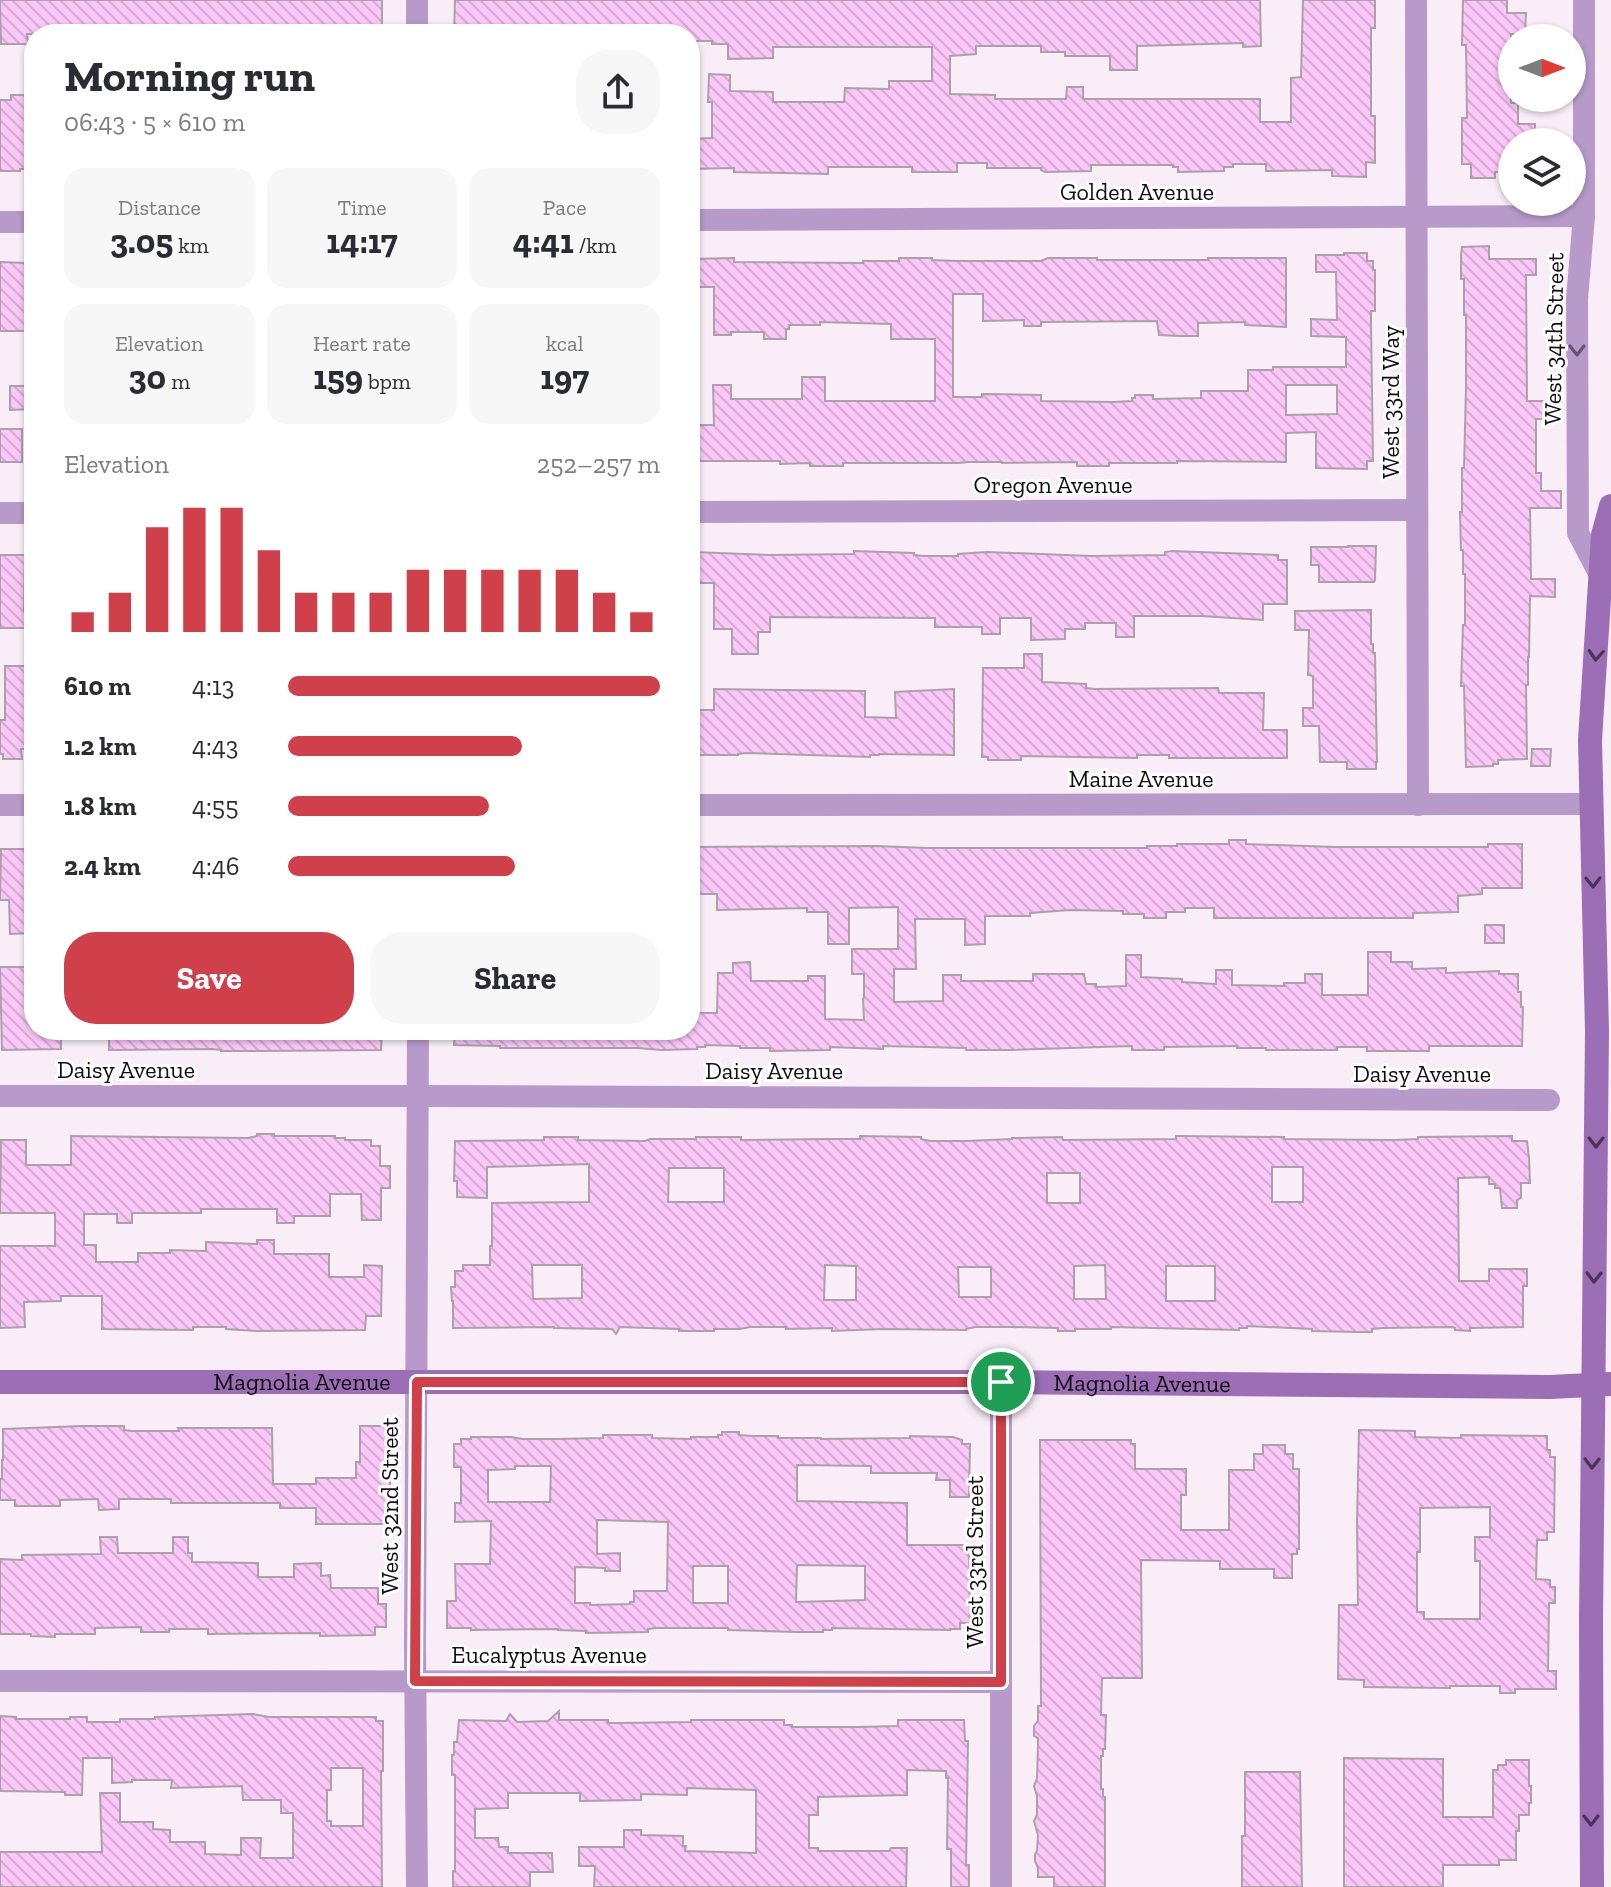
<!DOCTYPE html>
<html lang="en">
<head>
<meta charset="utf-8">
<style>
	:root { --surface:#fff; --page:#f7f7f7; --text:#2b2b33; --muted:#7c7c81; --accent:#d0404a }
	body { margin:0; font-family:"Zilla Slab",serif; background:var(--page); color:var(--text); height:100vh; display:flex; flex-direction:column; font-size:30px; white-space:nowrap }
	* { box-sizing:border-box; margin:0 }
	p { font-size:26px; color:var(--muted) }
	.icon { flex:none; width:44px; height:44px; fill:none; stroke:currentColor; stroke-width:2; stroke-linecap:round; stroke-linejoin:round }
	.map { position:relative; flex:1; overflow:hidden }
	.sheet { position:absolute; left:24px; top:24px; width:676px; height:1016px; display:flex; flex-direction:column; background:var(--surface); border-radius:32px; box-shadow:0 2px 6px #0004 }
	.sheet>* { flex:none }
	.needle { width:52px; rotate:90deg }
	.buttons { position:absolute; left:1498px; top:24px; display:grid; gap:16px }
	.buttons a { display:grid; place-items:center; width:88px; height:88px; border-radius:50%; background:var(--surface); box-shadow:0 2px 6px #0004; font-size:40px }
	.pin { position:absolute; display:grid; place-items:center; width:68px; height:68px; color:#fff; margin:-34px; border:4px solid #fff; border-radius:50%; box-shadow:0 2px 8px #0007 }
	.round { display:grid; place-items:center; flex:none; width:84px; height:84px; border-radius:32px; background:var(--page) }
	.overview { display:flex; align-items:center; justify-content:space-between; height:136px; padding:0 40px }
	h1 { font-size:44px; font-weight:800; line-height:60px }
	.figures { display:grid; grid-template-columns:repeat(3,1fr); gap:12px; height:136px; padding:8px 40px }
	.figures div { display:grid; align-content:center; border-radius:20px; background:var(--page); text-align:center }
	.figures b { font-size:34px; font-weight:800 }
	.figures small { font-size:22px; font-weight:400 }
	.figures p { font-size:22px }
	.chart { height:224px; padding:16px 40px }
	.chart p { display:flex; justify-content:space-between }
	.chart svg { width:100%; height:144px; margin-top:8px; stroke:var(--accent); stroke-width:6 }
	.cta { display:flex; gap:16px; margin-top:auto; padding:16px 40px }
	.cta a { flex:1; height:92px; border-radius:32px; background:var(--accent); color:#fff; font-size:32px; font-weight:800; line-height:92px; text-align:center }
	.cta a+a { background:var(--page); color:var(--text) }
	ul { padding:0 40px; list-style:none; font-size:26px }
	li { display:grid; grid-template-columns:128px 96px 1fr; align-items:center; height:60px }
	li i { height:20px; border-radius:10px; background:var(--accent) }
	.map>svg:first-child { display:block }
</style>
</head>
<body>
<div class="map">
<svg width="1611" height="1887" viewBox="0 0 1611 1887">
	<defs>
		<pattern id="building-back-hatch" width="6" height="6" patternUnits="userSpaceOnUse" patternTransform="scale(2)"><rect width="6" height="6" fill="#fbc7f8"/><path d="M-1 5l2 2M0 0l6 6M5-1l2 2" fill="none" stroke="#d6aad4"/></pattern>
	</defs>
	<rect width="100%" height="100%" fill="#f9eef8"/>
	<!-- building -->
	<g fill="url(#building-back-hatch)" stroke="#aca1ab" stroke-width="2" fill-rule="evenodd">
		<polygon points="0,0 382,0 382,25 347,25 347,34 27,34 28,44 1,44"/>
		<polygon points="455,0 1260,0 1261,46 1243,47 1243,43 1137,46 1137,70 1110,70 1110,56 1065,56 1065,52 1041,52 1041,46 976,46 976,54 950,56 950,94 995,95 995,99 1066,99 1067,87 1083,87 1083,99 1260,99 1260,122 1291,122 1291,78 1301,77 1303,0 1375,0 1375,28 1371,28 1371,116 1375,116 1375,163 1366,162 1366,177 1332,176 1332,170 1266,171 1266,164 1233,164 1233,167 1224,167 1224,171 1178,172 1178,167 1173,167 1173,165 1091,165 1091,171 1045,172 1041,170 1041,168 987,168 987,163 957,163 957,172 912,172 912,167 828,167 828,174 734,172 734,168 690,169 690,139 712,138 712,102 708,102 709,74 730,75 730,91 773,92 773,102 844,102 845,88 889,89 889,81 932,81 932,47 773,47 773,58 728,59 728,44 712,44 712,41 690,41 690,34 454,34"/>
		<polygon points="1463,0 1507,0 1507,13 1526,13 1525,34 1511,34 1511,103 1518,103 1518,124 1535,124 1535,142 1512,142 1512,170 1506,170 1506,172 1495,172 1495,178 1471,178 1471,164 1462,164 1462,118 1467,118 1466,45 1462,45"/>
		<polygon points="11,95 28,95 28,110 34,110 34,169 20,169 20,171 0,171 0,100 11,100"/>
		<polygon points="1489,246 1489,259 1536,259 1536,275 1526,275 1527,401 1548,401 1548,419 1536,419 1536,473 1541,473 1541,491 1561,491 1561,508 1530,508 1531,579 1555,579 1555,597 1530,596 1529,657 1528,657 1528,685 1526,685 1527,759 1498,760 1498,764 1493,764 1493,766 1466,767 1464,686 1461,686 1463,625 1465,625 1465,574 1463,574 1463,550 1461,550 1460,512 1462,512 1462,468 1464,468 1466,388 1466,315 1464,315 1464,279 1461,279 1461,255 1462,247"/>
		<path d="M1344 253H1367V261H1373V270H1375V311H1371V322L1373 461H1367V469L1316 468V432L1286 433V462L1177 461V463H1109V466H1077V462L1002 463V462H968L958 463H843V466H810V463L780 464V461H690V425H714L713 385H731V399H802V377H825V401H935V339H891V324L820 322V325H789V329H786V339H764V332H731V335H714V287H690V259L734 258V262L863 263V261H899V258H932V260L957 261H1041L1048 258H1097V260H1208V258H1286V327L1245 325V322L1198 323V336H1179L1159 335 1157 321 1041 322V326H1024V320L983 321V294H953V397H982V394L1041 395V401L1113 402 1132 401V398H1135V395H1153V399L1201 398V391H1248V370H1273V367H1346V337L1311 336V319L1337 320 1336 272H1316V255H1344ZM1286 385H1337V414L1286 415Z"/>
		<polygon points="0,262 25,263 26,301 34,301 34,331 0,331"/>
		<polygon points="10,386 34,386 34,409 10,410"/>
		<rect x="0" y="429" width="22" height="33"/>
		<polygon points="1348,546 1376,546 1375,580 1374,582 1319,582 1319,565 1311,565 1311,547 1348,547"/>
		<polygon points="854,551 914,553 914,555 923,556 958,556 958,554 987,552 1091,556 1165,555 1165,552 1172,551 1278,555 1278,560 1287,560 1287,604 1263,604 1263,620 1201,616 1134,616 1134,637 1116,637 1116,623 1085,623 1085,629 1065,629 1065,639 1031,640 1031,618 1000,618 1000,634 982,634 982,627 935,627 935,618 770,617 770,632 758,632 758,654 732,654 732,629 714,629 714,583 690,583 690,555 694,555 694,552 770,555 854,554"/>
		<polygon points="0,555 25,555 24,611 34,611 34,628 0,628"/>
		<polygon points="1371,610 1371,644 1373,644 1373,653 1375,653 1377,762 1376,762 1376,769 1347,769 1347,762 1320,762 1319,726 1303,726 1303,708 1313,708 1313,676 1308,675 1309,630 1295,630 1295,611"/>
		<polygon points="1024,654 1042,654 1042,682 1086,684 1086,688 1095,689 1218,688 1219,693 1264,693 1263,730 1287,730 1287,758 1169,758 1169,755 1137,755 1137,758 1021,756 1021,760 988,760 988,757 982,757 983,668 1024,668"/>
		<polygon points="5,666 26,666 26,721 34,721 34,749 21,749 22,759 3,759 3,754 0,754 0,720 5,720"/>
		<polygon points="714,689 865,691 865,717 896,718 895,692 954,689 954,755 879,754 879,755 870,755 870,757 746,753 738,754 738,755 690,755 691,710 714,710"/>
		<polygon points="1532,749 1551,749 1550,766 1531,766"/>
		<polygon points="1229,840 1246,840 1246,844 1335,847 1488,847 1488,844 1522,844 1522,888 1482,888 1482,894 1458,896 1458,912 1413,913 1413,918 1214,918 1214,908 1185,908 1185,912 1166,912 1166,918 1144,918 1144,914 1123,914 1123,911 1070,910 1030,913 1030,916 985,916 985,944 965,945 965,919 915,919 916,969 894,969 894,1002 943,1001 943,975 961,975 961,981 1033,981 1033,974 1084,974 1086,984 1096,984 1096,987 1126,986 1126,955 1141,955 1141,977 1182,979 1182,982 1216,984 1216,970 1232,970 1232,985 1284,986 1284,983 1305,983 1305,974 1322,974 1322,995 1368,995 1368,952 1391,952 1391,962 1412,962 1412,969 1446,968 1446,973 1499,971 1499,974 1518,974 1518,992 1521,992 1521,1007 1523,1007 1522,1046 1429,1046 1429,1051 1367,1051 1367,1047 1337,1047 1337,1050 1266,1050 1266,1048 1237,1048 1237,1046 1164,1047 1164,1050 1132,1050 1132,1046 1012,1050 966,1050 966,1048 883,1046 883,1049 830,1047 830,1050 770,1051 770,1048 740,1048 740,1046 705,1045 705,1047 697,1047 697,1049 661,1050 638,1048 500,1048 500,1046 454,1045 455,1030 690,1030 690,1013 717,1013 718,973 733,973 733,963 750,962 751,981 808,981 808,976 825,976 825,1019 864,1020 863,999 864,997 864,974 852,974 852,949 898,949 898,907 849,908 849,944 828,944 828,912 807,912 807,908 717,910 717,894 699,894 699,883 690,883 690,847 876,846 929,848 1147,848 1147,846 1177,846 1177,844 1229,844"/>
		<polygon points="1,849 26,849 27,901 33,901 33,933 10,934 9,900 0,900"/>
		<rect x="1485" y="925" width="19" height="18"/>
		<polygon points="0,967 26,967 26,1001 34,1001 34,1030 61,1030 61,1049 2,1050"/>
		<polygon points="109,1030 382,1030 381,1050 262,1051 221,1051 221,1050 213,1049 109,1050"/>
		<polygon points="257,1134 274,1134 274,1136 335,1136 335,1138 345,1138 345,1140 371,1140 371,1146 380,1146 380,1166 390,1166 390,1188 381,1188 381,1220 362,1220 361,1194 330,1194 330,1216 294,1216 294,1223 277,1223 277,1209 201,1209 201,1213 132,1213 132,1223 117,1223 117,1214 84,1214 84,1245 96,1245 96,1262 138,1262 138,1253 170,1253 170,1250 206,1251 206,1242 257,1244 257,1240 274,1240 274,1254 329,1254 329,1277 364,1277 364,1265 382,1266 381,1316 366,1316 365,1330 257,1331 226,1329 226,1327 193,1327 193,1330 102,1329 102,1296 61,1296 61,1301 24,1302 25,1327 0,1328 0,1246 55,1246 55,1213 0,1213 1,1140 26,1140 26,1165 71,1165 71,1136 248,1138 257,1136"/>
		<path d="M860 1136 921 1137V1139L930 1141H966L1012 1139V1138L1062 1137 1063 1140 1176 1139V1136H1179L1284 1137V1139L1394 1140 1418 1139V1137L1512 1136V1141H1527L1529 1158 1530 1183H1521V1198L1517 1200V1208H1502L1500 1188H1495V1184H1489V1177L1458 1178 1459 1281H1489V1269H1527V1286H1523V1327L1470 1328V1331L1455 1330V1328L1452 1327 1383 1328 1372 1329V1332H1357L1312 1331V1329L1247 1326V1328H1239V1330L1111 1327V1329H1075V1331H1058V1328L1012 1327H975L966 1329V1330L883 1329 832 1331V1328L786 1329V1327H750L740 1329H714V1331H679V1329L620 1327 616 1334 612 1329 554 1328V1327L453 1328V1301H452L451 1287H455V1271H463V1265H490V1246H492V1203L589 1202V1164L487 1167V1198L457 1197V1181H454L455 1141 544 1140V1137H578V1140L645 1141 650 1139H696V1137H741V1140L830 1139H860ZM1272 1167H1303V1202H1272ZM669 1168H724V1202H668ZM1047 1173H1080V1203H1047ZM532 1265H582V1298L533 1299ZM825 1265 856 1266V1300H824ZM1105 1265 1106 1299H1074V1266ZM1166 1266H1215V1301H1166ZM958 1267H991V1297H959Z"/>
		<polygon points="83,1426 124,1426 124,1430 132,1431 179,1431 178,1428 272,1428 273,1484 316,1484 316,1478 356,1478 356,1462 360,1462 360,1426 390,1426 390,1524 316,1524 316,1508 280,1508 280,1503 171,1503 171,1499 119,1499 119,1509 99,1510 98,1499 60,1500 60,1506 15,1506 15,1500 0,1500 0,1479 2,1479 2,1460 3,1460 3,1429"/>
		<path d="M1359 1430 1415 1431V1437L1461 1438V1435L1547 1436V1450H1550V1457H1555L1554 1532H1547V1540H1537L1536 1579 1550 1580V1587H1555V1603H1549L1548 1671H1556V1689H1515V1693H1500V1686H1450V1688L1364 1687V1680L1338 1679 1339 1605H1358L1357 1524ZM1490 1507V1537H1475V1561H1480V1619H1424V1612H1417V1552H1420V1508Z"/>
		<path d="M722 1432H739V1435L753 1436H778V1438H821V1439L910 1438V1436L953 1437 962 1440V1444H970L969 1497H950V1480H936L937 1473H871V1466L797 1465V1501L907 1503V1545H969L970 1623H960V1629H950V1630L832 1628V1630H823V1632H796L728 1630V1628H657L648 1629V1632L586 1633V1631L558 1630V1629L471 1630V1628H447V1601H456L455 1564H490L491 1521 455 1522V1503H461V1467H454V1444H461V1439H471V1437H512L522 1439H557L603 1438V1435H652V1438L691 1439V1437H718V1435H722ZM515 1466H551L550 1502H488V1470L515 1469ZM597 1520 668 1522 667 1591H634V1602H630V1604L590 1605V1603H575V1567L605 1568V1571H620V1553L597 1554ZM797 1565 865 1566V1600L796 1602ZM693 1566H728V1603H693Z"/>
		<polygon points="1040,1440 1131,1440 1131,1444 1135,1444 1135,1469 1186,1469 1186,1495 1181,1495 1181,1530 1229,1530 1229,1470 1254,1470 1254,1454 1263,1454 1263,1445 1285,1445 1285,1454 1293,1454 1293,1469 1299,1469 1299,1549 1297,1549 1297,1554 1292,1554 1292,1578 1274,1578 1274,1569 1220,1569 1220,1561 1141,1560 1142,1678 1102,1678 1101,1715 1106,1715 1105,1749 1103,1749 1103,1756 1101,1756 1101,1789 1103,1789 1103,1796 1105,1797 1105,1887 1054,1887 1054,1877 1038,1877 1038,1868 1035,1861 1035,1854 1037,1851 1038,1835 1034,1821 1037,1815 1037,1796 1034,1786 1037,1778 1038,1746 1038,1738 1034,1736 1034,1726 1038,1721 1038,1706 1041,1706"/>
		<polygon points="100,1537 117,1537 118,1553 173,1553 173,1537 188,1537 188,1553 192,1553 192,1562 258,1563 258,1577 294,1577 294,1564 321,1563 321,1576 330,1575 331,1588 378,1588 378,1604 386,1604 386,1627 375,1627 375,1635 320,1636 320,1633 208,1634 208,1629 169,1629 169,1632 141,1632 141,1627 95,1628 95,1634 55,1634 55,1637 31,1636 31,1634 0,1634 0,1559 22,1560 22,1555 101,1554"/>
		<polygon points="559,1711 559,1720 608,1720 608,1723 619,1723 691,1722 691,1720 784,1720 784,1725 792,1725 792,1727 859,1727 898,1726 898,1720 964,1720 965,1741 968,1741 966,1865 969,1865 969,1887 951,1887 951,1849 947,1849 948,1778 946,1778 946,1771 907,1770 907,1795 818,1797 818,1815 809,1815 809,1848 818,1848 818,1851 889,1851 891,1848 907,1848 906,1887 594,1887 595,1866 579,1866 579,1847 624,1847 624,1830 641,1830 641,1835 683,1836 683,1846 686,1846 685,1851 756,1853 756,1790 687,1788 687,1795 641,1794 641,1800 580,1801 580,1793 508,1793 508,1808 475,1809 475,1838 498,1838 499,1847 508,1847 508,1853 552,1853 553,1872 530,1872 530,1887 453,1887 453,1871 455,1871 455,1775 452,1775 452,1755 454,1755 454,1742 457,1742 459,1720 506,1721 510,1714 517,1722 548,1721"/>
		<path d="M253 1714 269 1717H376V1721H383V1771H381L382 1887H0V1852H102L100 1793H120V1822H153V1829L170 1830V1842H205V1854L241 1855V1838H261L260 1858H293V1813H281V1800H243L242 1786 171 1788 172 1780H132V1782L112 1783V1758H83L82 1795H65V1792L0 1791V1716L16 1717V1719H70V1717H87V1722H120V1719H155V1717ZM331 1768H363V1826H331V1821H327V1790H331Z"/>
		<polygon points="1344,1758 1443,1759 1443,1817 1493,1817 1493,1770 1498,1770 1498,1765 1506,1765 1506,1760 1529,1760 1529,1786 1531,1786 1531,1803 1529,1803 1529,1815 1519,1815 1519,1831 1516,1831 1516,1860 1499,1860 1499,1865 1443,1865 1443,1887 1344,1887"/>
		<polygon points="1245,1772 1300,1772 1302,1887 1242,1887 1242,1836 1245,1836"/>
	</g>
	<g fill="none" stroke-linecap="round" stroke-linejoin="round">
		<!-- street -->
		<g stroke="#b89aca" stroke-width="22">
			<polyline points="1416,0 1418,805"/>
			<polyline points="1584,0 1584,216 1577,299 1578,533 1601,577"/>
			<polyline points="417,34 417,0"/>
			<polyline points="690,220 1584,216"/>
			<polyline points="0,222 34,222"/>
			<polyline points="690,512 1416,510"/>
			<polyline points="0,513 34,513"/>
			<polyline points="0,805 34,805"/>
			<polyline points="690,805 1592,804"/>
			<polyline points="0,1096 418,1096 1549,1100"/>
			<polyline points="0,1681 1001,1682"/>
			<polyline points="417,1887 415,1647 418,1030"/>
			<polyline points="1001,1887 1001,1382"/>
		</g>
		<!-- secondary -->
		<g stroke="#9b6eb5" stroke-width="24">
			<path id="s1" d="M0 1382H1001L1550 1387 1611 1384"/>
			<polyline points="1592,1887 1591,1621 1597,1031 1590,740 1603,535 1611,506"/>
		</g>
	</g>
	<!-- one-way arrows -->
	<defs><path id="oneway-chevron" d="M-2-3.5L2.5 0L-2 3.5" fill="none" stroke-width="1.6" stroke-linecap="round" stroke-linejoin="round" transform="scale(2)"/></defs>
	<use stroke="#64546e" href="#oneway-chevron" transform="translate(1577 350) rotate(90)"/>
	<g stroke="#483453">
		<use href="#oneway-chevron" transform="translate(1596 655) rotate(94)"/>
		<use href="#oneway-chevron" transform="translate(1593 882) rotate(89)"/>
		<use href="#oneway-chevron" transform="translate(1596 1142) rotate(90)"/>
		<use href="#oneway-chevron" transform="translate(1594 1277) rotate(91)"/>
		<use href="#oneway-chevron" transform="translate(1592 1463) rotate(91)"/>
		<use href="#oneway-chevron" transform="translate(1591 1820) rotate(90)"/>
	</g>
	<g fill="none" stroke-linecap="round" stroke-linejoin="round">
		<!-- route casing -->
		<g stroke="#fff" stroke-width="16">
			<polygon id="route" points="417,1382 1001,1382 1001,1682 415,1681"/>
		</g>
		<!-- route -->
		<use href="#route" stroke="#d0404a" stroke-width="10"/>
	</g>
	<g text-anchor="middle" stroke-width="6" stroke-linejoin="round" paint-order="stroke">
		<!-- street labels -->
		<g font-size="24" fill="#110e11" stroke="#fff">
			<text x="1137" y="200">Golden Avenue</text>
			<text transform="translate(1554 339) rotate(-89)" y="8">West 34th Street</text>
			<text transform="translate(1391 402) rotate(-90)" y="8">West 33rd Way</text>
			<text x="1053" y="493">Oregon Avenue</text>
			<text x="1141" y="787">Maine Avenue</text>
			<text x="126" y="1078">Daisy Avenue</text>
			<text x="774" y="1079">Daisy Avenue</text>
			<text x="1422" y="1082">Daisy Avenue</text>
			<text dy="8" stroke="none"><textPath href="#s1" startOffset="302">Magnolia Avenue</textPath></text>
			<text dy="8" stroke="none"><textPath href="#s1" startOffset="1142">Magnolia Avenue</textPath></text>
			<text transform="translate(390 1506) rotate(-90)" y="8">West 32nd Street</text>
			<text transform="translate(975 1562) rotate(-90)" y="8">West 33rd Street</text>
			<text x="549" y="1663">Eucalyptus Avenue</text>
		</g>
	</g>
</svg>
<div class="buttons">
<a><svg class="needle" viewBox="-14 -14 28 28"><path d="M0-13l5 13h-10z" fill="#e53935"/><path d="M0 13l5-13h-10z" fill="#7c7c81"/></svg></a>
<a><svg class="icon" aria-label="layers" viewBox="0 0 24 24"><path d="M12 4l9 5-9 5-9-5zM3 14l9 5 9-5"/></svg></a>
</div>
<div class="pin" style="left:1001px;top:1382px;background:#1e9e55"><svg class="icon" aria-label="arrive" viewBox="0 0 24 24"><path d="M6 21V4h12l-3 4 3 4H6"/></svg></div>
<section class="sheet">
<div class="overview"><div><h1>Morning run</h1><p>06:43 · 5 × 610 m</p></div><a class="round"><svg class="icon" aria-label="share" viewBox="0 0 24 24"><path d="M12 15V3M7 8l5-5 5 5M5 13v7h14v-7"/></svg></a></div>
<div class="figures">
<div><p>Distance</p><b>3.05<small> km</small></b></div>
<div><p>Time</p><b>14:17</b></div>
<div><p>Pace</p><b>4:41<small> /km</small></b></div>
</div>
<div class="figures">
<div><p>Elevation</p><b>30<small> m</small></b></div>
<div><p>Heart rate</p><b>159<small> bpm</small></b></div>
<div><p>kcal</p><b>197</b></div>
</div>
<div class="chart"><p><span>Elevation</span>252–257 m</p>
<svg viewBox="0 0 160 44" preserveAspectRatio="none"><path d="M5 44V38M15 44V32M25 44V12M35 44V6M45 44V6M55 44V19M65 44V32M75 44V32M85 44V32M95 44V25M105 44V25M115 44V25M125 44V25M135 44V25M145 44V32M155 44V38"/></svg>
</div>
<ul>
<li><b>610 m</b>4:13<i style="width:100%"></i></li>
<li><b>1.2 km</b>4:43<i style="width:63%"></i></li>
<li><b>1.8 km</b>4:55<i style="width:54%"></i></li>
<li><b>2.4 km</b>4:46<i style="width:61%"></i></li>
</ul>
<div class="cta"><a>Save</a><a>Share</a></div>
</section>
</div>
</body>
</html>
